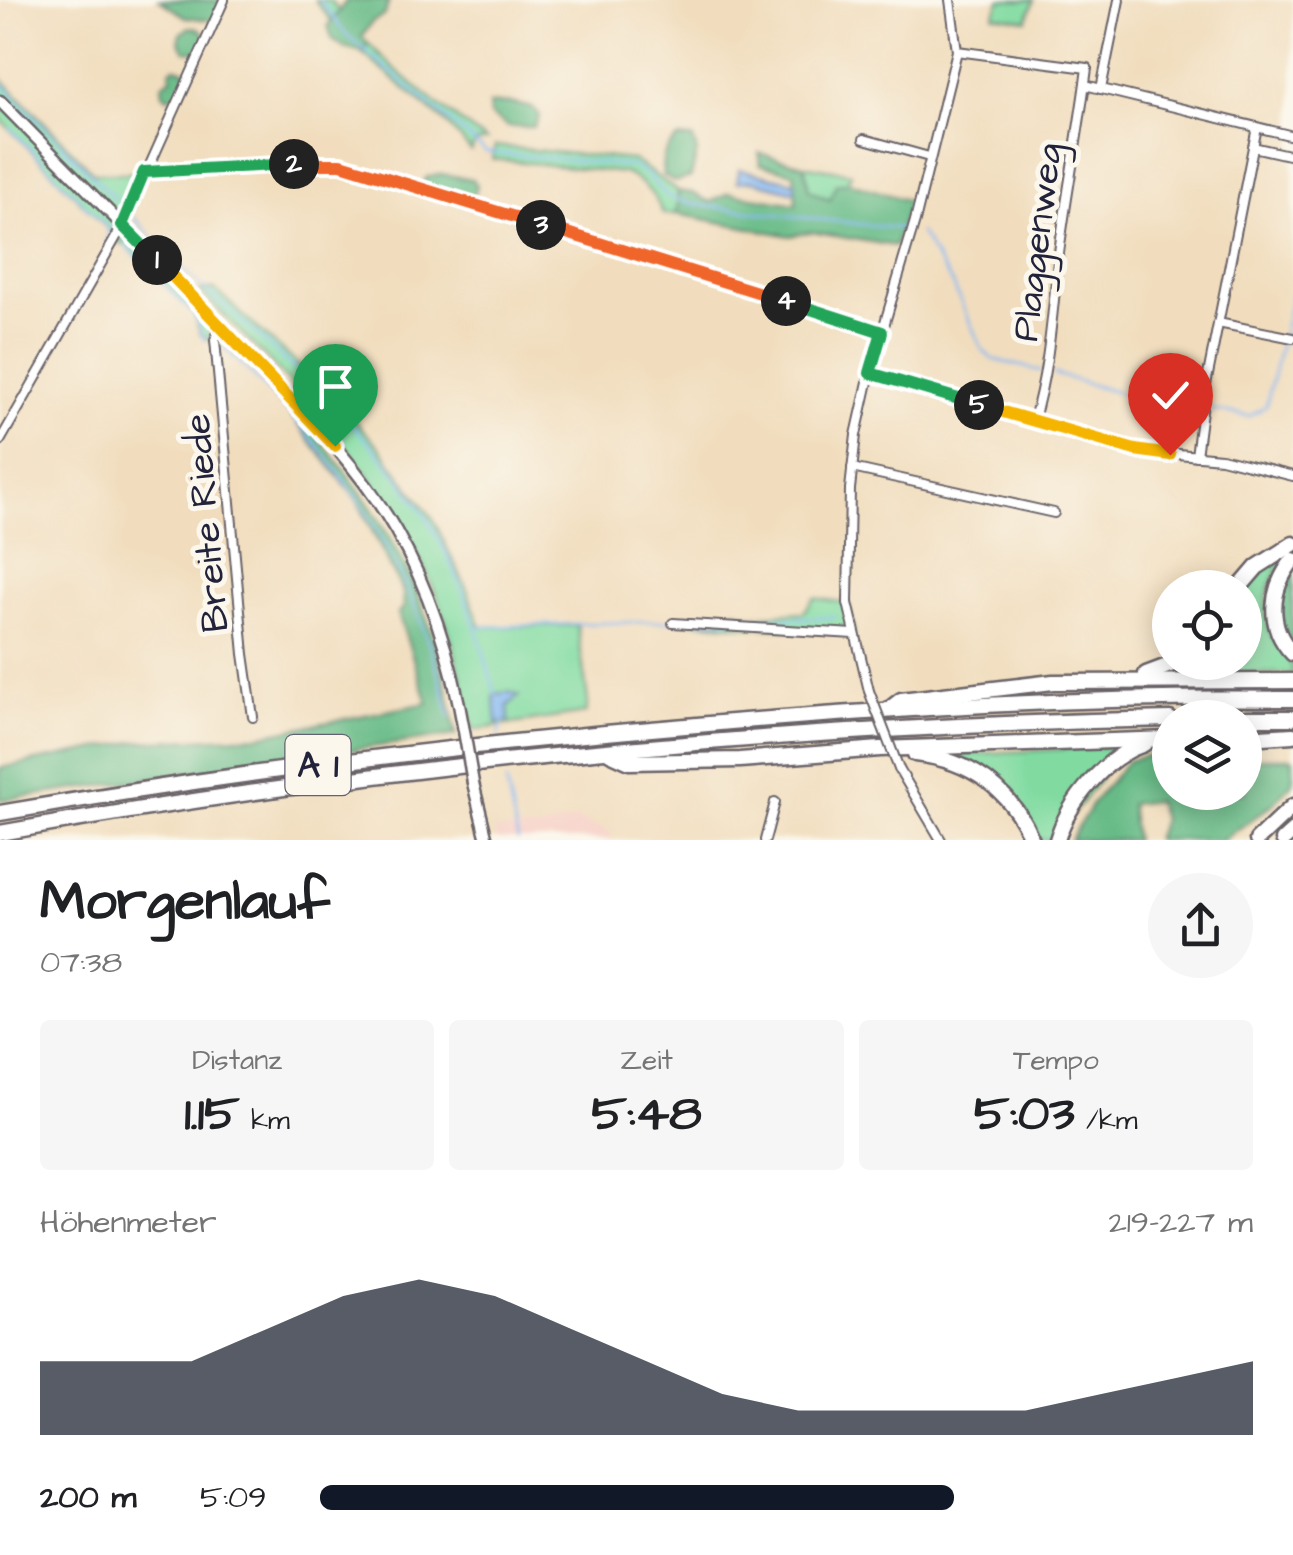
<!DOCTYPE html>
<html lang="de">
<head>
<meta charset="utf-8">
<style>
	:root { --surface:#fff; --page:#f6f6f6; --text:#202124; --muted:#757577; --accent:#111827 }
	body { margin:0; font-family:"Architects Daughter",sans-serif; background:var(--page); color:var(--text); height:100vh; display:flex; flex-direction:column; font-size:38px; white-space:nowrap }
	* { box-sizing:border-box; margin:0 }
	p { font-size:32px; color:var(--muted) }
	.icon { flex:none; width:55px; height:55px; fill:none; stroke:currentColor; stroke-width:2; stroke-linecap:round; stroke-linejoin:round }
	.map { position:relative; height:840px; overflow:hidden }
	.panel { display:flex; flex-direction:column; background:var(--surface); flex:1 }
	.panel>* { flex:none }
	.buttons { position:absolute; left:1152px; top:570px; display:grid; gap:20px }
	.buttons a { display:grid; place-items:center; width:110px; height:110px; border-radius:50%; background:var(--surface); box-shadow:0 5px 25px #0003; font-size:50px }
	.pin { position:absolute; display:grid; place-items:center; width:85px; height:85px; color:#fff; margin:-102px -42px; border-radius:50% 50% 50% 0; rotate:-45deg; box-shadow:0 0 10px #0007 }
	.pin .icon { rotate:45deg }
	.km { position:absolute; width:50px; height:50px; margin:-25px; border-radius:50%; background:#222; color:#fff; font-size:28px; line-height:50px; text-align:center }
	.round { display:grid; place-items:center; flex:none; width:105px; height:105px; border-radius:52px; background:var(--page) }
	.summary { display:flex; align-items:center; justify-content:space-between; height:170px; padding:0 40px }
	h1 { font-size:55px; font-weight:700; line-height:75px }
	.stats { display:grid; grid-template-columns:repeat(3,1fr); gap:15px; height:170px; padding:10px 40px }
	.stats div { display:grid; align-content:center; border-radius:10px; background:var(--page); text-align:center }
	.stats b { font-size:50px; font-weight:700 }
	.stats small { font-size:28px; font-weight:400 }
	.stats p { font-size:28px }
	.chart { height:280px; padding:20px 40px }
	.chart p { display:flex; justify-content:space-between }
	.chart svg { width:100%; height:180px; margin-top:10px; fill:var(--accent); opacity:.7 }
	ul { padding:0 40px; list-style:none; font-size:32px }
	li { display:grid; grid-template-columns:160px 120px 1fr; align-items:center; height:75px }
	li i { height:25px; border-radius:12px; background:var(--accent) }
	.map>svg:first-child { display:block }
</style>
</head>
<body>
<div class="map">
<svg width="1293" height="840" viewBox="0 0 1293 840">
	<rect width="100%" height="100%" fill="#fbf7ec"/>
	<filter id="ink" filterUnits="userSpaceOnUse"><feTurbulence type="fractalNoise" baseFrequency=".01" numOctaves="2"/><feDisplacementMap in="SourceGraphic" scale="20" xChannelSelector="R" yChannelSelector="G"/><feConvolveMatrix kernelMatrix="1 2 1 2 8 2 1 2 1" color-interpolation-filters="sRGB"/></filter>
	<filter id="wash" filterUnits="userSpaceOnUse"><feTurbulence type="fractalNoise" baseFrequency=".0048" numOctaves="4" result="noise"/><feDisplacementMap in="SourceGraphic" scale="40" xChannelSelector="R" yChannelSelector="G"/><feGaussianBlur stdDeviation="2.25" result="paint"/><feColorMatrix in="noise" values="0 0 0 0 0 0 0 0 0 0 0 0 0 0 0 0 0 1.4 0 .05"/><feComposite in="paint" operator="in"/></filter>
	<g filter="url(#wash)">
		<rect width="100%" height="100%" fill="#f1ddbd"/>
		<!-- built -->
		<polygon fill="#f7d1c7" points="578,819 610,832 613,840 497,840 494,830 537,829"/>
		<!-- green -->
		<g fill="#81dba1" stroke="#527e6e" stroke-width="2.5">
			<path d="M315 0H330C372 54 430 101 486 140L475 143 471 151 444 121 344 38Z"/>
			<polygon points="1000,0 1034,0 1027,20 994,15"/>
			<polygon points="0,77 94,173 142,173 113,234 0,119"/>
			<path d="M495 146 633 160 678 191 677 214H663C655 195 644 181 624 173L492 159Z"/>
			<polygon points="804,165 851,173 848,182 836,184 831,200 809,190"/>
			<polygon points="120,237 129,239 206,317 210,325 211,342 200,334 194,314 125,245 117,242"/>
			<path d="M214 289 332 396 380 448 433 519 466 587 481 627 577 625 588 700 586 713 473 730C462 683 453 634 434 590 386 471 286 379 200 291Z"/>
			<path d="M1293 551C1270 574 1257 607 1273 639 1279 651 1293 659 1293 673L1163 675 1188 663 1245 662V589L1262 571Z"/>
			<polygon points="814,598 848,603 854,634 682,621 719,620 726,612 737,611 752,616 804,612"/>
			<polygon points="1125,746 1053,840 1036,840 1012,798 945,755"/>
		</g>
		<!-- forest -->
		<g fill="#68bb87" stroke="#456e61" stroke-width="2.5">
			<polygon points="159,0 224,0 214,21 186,17"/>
			<polygon points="347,0 389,0 385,15 372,22 362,36 368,43 363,52 344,47 332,39 328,26"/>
			<polygon points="189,27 199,29 208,36 200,52 185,51 179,42 181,34"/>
			<polygon points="175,67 191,72 181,93 168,97 163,93 162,85 171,77 170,71"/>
			<polygon points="511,103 532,108 540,115 534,127 508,127 490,115 489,104"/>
			<path d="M679 138 693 139 697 152 691 177 674 182 663 175C661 157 664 149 679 138Z"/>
			<polygon points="759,153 804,165 809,190 830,200 836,184 848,182 909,201 895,246 811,232 790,236 677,214 678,191 693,193 710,202 729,193 796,204 794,173 760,164"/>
			<polygon points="441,174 472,179 477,185 470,203 419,188 427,177"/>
			<path d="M298 414C390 518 433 597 456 735L0 800V768L133 742 256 736 428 703 398 613 404 607 403 592 357 500 291 416Z"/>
			<path d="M1293 570V645C1276 620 1275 595 1293 570Z"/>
			<polygon points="1144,756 1170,757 1170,792 1245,792 1245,758 1293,758 1293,782 1273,804 1223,840 1155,840 1162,819 1156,801 1130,804 1135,840 1070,840 1092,804 1127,761"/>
		</g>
		<!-- water -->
		<g fill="#84b7f1" stroke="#536c96" stroke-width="2.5">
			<polygon points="739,169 795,182 795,192 752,181 737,182"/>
			<polygon points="509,692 519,696 508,706 509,721 497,723 494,694"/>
		</g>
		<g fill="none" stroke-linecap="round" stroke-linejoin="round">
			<!-- stream -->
			<g stroke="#84b7f1" stroke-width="2.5">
				<polyline points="320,0 345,33 486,152 632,166 646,174 669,197 697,205 903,229"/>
				<polyline points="0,82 116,200"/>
				<polyline points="10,128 109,229 107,246"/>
				<path d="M134 217C177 270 229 308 278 354 334 405 391 458 430 524 462 577 479 636 496 695"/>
				<polyline points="920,233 953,285 982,349 992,359 1041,371"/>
				<polyline points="125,245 194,314 204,340"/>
				<path d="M223 347C340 454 414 561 450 717"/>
				<polyline points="1054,374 1129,396 1250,416 1266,406 1293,292"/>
				<polyline points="696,621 835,617"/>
				<polyline points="476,627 673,621"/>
				<polyline points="499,735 503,722"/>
				<polyline points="506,782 518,840"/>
			</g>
		</g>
	</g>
	<g filter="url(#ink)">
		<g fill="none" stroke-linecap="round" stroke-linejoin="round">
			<!-- street casing -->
			<g stroke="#6a6368" stroke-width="12">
				<g id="street">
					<polyline points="957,51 1087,68"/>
					<polyline points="1085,85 1293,136"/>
					<polyline points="1101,89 1119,0"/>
					<polyline points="864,139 929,157"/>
					<polyline points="1253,147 1293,156"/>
					<polyline points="144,172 341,164 648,257 882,332"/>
					<polyline points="1218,323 1293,338"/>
					<polyline points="220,324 215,340 244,654 253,717"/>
					<polyline points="870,373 1135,450 1221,458 1293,476"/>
					<path d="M1033 422C1050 366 1052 311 1059 253 1067 191 1079 130 1087 68"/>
					<polyline points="0,441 123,225 224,0"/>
					<polyline points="1196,456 1204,395 1257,127"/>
					<polyline points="852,468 1054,513"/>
					<polyline points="673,623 854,634"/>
					<polyline points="869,691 848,603 850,489 856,435 870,373 915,221 957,51 950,0"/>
					<polyline points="899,769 941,840"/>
					<polyline points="765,840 775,802"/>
				</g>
			</g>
			<!-- secondary casing -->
			<g stroke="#6a6368" stroke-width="15">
				<g id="secondary">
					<path d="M0 101C83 186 168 270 250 356 302 410 358 464 396 531 431 592 452 661 464 731"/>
					<polyline points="473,783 487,840"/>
				</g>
			</g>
			<!-- highway casing -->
			<g stroke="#6a6368" stroke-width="19">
				<g id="highway">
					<path d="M1293 560C1270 589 1266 626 1293 654"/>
					<polyline points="1239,588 1257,567 1293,544"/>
					<polyline points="1146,674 1178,662"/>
					<polyline points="888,710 901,700 1053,682 1293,681"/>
					<polyline points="1245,718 1293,718"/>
					<polyline points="1245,738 1293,735"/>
					<polyline points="610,753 630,762 740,760 880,749 1170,739"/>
					<path d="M915 754C970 760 1011 789 1032 840"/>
					<path d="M0 813C231 773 464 744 697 725 895 708 1094 696 1293 699"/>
					<path d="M0 833C385 764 779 727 1170 719"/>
					<path d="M1057 840C1068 802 1106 756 1144 744"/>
					<polyline points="1257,840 1293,806"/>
					<polyline points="1283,840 1293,831"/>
				</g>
			</g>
			<!-- street -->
			<use href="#street" stroke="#fff" stroke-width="8"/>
			<!-- secondary -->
			<use href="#secondary" stroke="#fff" stroke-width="10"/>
			<!-- highway -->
			<use href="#highway" stroke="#fff" stroke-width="14"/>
			<!-- street-bridge casing -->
			<g stroke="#6a6368" stroke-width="12" stroke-linecap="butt">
				<polyline id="street-bridge" points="869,691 899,769"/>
			</g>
			<!-- secondary-bridge casing -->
			<g stroke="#6a6368" stroke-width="15" stroke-linecap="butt">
				<polyline id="secondary-bridge" points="464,731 473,783"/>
			</g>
			<!-- street-bridge -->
			<use href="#street-bridge" stroke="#fff" stroke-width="8"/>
			<!-- secondary-bridge -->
			<use href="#secondary-bridge" stroke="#fff" stroke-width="10"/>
		</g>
	</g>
	<g fill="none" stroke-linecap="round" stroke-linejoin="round" filter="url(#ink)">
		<!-- split-1 casing -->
		<g stroke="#fff" stroke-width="20">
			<polyline id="split-1" points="157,260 335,446"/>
		</g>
		<!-- split-2 casing -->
		<g stroke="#fff" stroke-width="20">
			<polyline id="split-2" points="157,260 122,225 144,172 294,164"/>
		</g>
		<!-- split-3 casing -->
		<g stroke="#fff" stroke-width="20">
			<polyline id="split-3" points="294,164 341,164 541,225"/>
		</g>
		<!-- split-4 casing -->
		<g stroke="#fff" stroke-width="20">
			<polyline id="split-4" points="541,225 786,301"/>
		</g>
		<!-- split-5 casing -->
		<g stroke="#fff" stroke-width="20">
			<polyline id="split-5" points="786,301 882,332 870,373 979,405"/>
		</g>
		<!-- split-6 casing -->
		<g stroke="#fff" stroke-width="20">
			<polyline id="split-6" points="979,405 1135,450 1170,455"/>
		</g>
		<!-- split-1 -->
		<use href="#split-1" stroke="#f5b400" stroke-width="12"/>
		<!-- split-2 -->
		<use href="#split-2" stroke="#22a559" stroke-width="12"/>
		<!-- split-3 -->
		<use href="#split-3" stroke="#f0652b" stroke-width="12"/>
		<!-- split-4 -->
		<use href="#split-4" stroke="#f0652b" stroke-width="12"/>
		<!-- split-5 -->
		<use href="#split-5" stroke="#22a559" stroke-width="12"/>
		<!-- split-6 -->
		<use href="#split-6" stroke="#f5b400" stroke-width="12"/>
	</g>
	<g text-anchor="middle" stroke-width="10" stroke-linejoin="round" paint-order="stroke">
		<!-- shield labels -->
		<rect fill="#fbf7ec" stroke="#636270" stroke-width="2.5" x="285.5" y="735" width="65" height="60" rx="8"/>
		<g font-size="35" font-weight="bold" fill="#22223b">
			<text x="318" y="777">A 1</text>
		</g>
		<!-- street labels -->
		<g font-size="38" fill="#22223b" stroke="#fbf7ec">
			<text transform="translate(1036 242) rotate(-83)" y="13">Plaggenweg</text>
			<text transform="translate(205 523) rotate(-95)" y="13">Breite Riede</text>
		</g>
	</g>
</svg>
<div class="buttons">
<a><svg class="icon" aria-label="locate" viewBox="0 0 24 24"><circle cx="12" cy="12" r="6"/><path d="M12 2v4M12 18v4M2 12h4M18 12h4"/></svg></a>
<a><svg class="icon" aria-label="layers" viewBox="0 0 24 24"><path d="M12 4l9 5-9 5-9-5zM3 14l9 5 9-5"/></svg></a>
</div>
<div class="pin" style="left:335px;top:446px;background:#1e9e55"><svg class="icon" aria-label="arrive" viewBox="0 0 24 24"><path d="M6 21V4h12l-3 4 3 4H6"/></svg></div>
<div class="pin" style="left:1170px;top:455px;background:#d93025"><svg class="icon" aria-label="check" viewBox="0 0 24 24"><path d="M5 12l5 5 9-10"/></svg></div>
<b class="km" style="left:157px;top:260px">1</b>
<b class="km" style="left:294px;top:164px">2</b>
<b class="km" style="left:541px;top:225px">3</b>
<b class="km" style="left:786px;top:301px">4</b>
<b class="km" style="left:979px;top:405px">5</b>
</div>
<section class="panel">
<div class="summary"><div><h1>Morgenlauf</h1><p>07:38</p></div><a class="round"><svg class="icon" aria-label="share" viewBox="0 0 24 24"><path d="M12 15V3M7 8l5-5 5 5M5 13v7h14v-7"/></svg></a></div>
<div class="stats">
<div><p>Distanz</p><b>1.15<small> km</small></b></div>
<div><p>Zeit</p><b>5:48</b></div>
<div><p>Tempo</p><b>5:03<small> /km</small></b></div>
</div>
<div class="chart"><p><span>Höhenmeter</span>219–227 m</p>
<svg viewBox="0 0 160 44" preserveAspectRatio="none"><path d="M0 44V26L10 26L20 26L30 18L40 10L50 6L60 10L70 18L80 26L90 34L100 38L110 38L120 38L130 38L140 34L150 30L160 26V44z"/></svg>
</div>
<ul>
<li><b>200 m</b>5:09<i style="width:68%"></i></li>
</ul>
</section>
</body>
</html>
